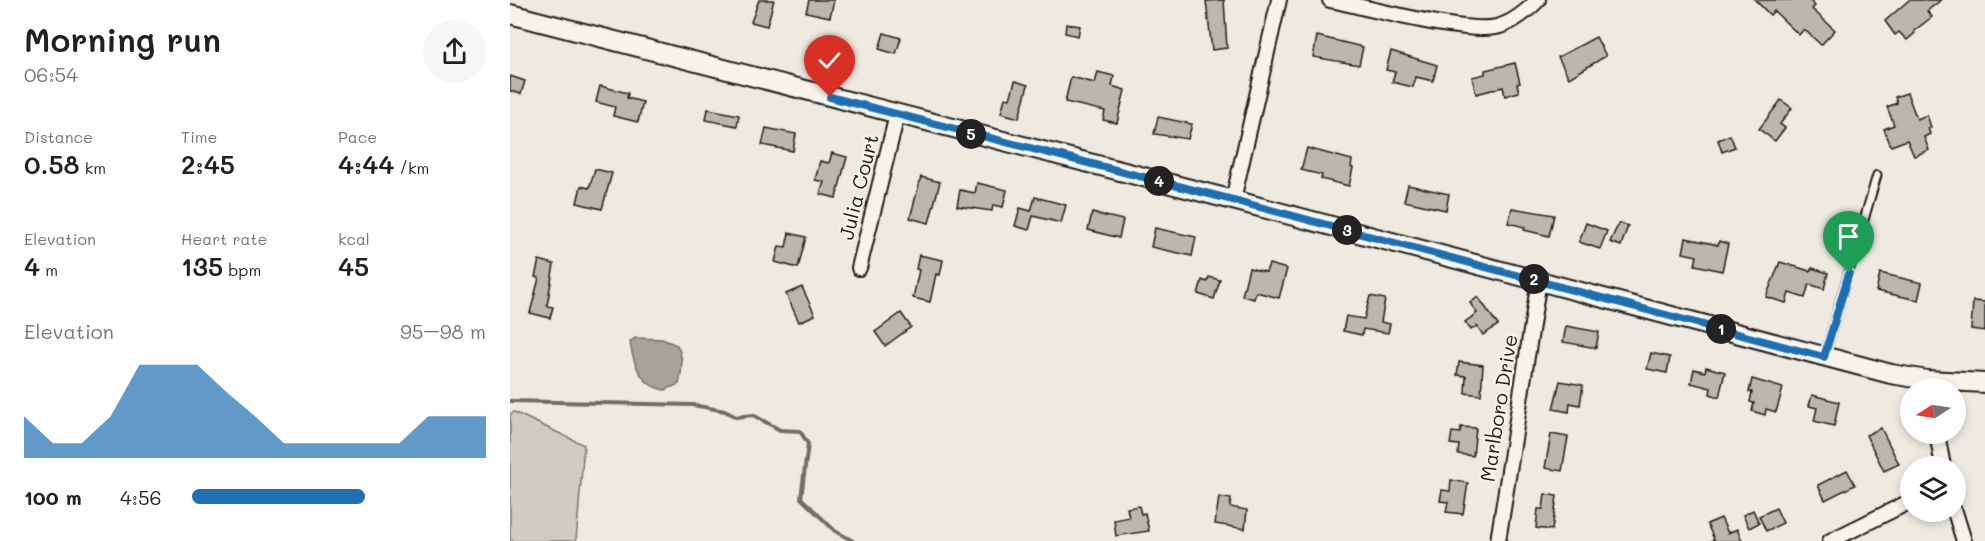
<!DOCTYPE html>
<html lang="en">
<head>
<meta charset="utf-8">
<style>
	:root { --surface:#fff; --page:#f6f6f6; --text:#202124; --muted:#757577; --accent:#1f6fb2 }
	body { margin:0; font-family:Mali,sans-serif; background:var(--page); color:var(--text); height:100vh; display:flex; flex-direction:column; font-size:22px; white-space:nowrap }
	* { box-sizing:border-box; margin:0 }
	p { font-size:20px; color:var(--muted) }
	.icon { flex:none; width:33px; height:33px; fill:none; stroke:currentColor; stroke-width:2; stroke-linecap:round; stroke-linejoin:round }
	.map { position:relative; flex:1; overflow:hidden }
	.sheet { display:flex; flex-direction:column; background:var(--surface); width:510px }
	.sheet>* { flex:none }
	.needle { width:39px; rotate:258deg }
	.buttons { position:absolute; left:1390px; top:378px; display:grid; gap:12px }
	.buttons a { display:grid; place-items:center; width:66px; height:66px; border-radius:50%; background:var(--surface); box-shadow:0 3px 9px #0003; font-size:30px }
	.pin { position:absolute; display:grid; place-items:center; width:51px; height:51px; color:#fff; margin:-62px -26px; border-radius:50% 50% 50% 0; rotate:-45deg; box-shadow:0 0 6px #0007 }
	.pin .icon { rotate:45deg }
	.km { position:absolute; width:30px; height:30px; margin:-15px; border-radius:50%; background:#222; color:#fff; font-size:16px; line-height:30px; text-align:center }
	.round { display:grid; place-items:center; flex:none; width:63px; height:63px; border-radius:32px; background:var(--page) }
	.headline { display:flex; align-items:center; justify-content:space-between; height:102px; padding:0 24px }
	h1 { font-size:33px; font-weight:600; line-height:45px }
	.figures { display:grid; grid-template-columns:repeat(3,1fr); gap:9px; height:102px; padding:6px 24px }
	.figures div { display:grid; align-content:center }
	.figures b { font-size:26px; font-weight:600 }
	.figures small { font-size:16px; font-weight:400 }
	.figures p { font-size:16px }
	.chart { height:168px; padding:12px 24px }
	.chart p { display:flex; justify-content:space-between }
	.chart svg { width:100%; height:108px; margin-top:6px; fill:var(--accent); opacity:.7 }
	ul { padding:0 24px; list-style:none; font-size:20px }
	li { display:grid; grid-template-columns:96px 72px 1fr; align-items:center; height:45px }
	li i { height:15px; border-radius:8px; background:var(--accent) }
	main { display:flex; flex:1; min-height:0 }
	.map>svg:first-child { display:block }
</style>
</head>
<body>
<main>
<section class="sheet">
<div class="headline"><div><h1>Morning run</h1><p>06:54</p></div><a class="round"><svg class="icon" aria-label="share" viewBox="0 0 24 24"><path d="M12 15V3M7 8l5-5 5 5M5 13v7h14v-7"/></svg></a></div>
<div class="figures">
<div><p>Distance</p><b>0.58<small> km</small></b></div>
<div><p>Time</p><b>2:45</b></div>
<div><p>Pace</p><b>4:44<small> /km</small></b></div>
</div>
<div class="figures">
<div><p>Elevation</p><b>4<small> m</small></b></div>
<div><p>Heart rate</p><b>135<small> bpm</small></b></div>
<div><p>kcal</p><b>45</b></div>
</div>
<div class="chart"><p><span>Elevation</span>95–98 m</p>
<svg viewBox="0 0 160 44" preserveAspectRatio="none"><path d="M0 44V27L10 38L20 38L30 27L40 6L50 6L60 6L70 17L80 27L90 38L100 38L110 38L120 38L130 38L140 27L150 27L160 27V44z"/></svg>
</div>
<ul>
<li><b>100 m</b>4:56<i style="width:59%"></i></li>
</ul>
</section>
<div class="map">
<svg width="1475" height="541" viewBox="0 0 1475 541">
	<rect width="100%" height="100%" fill="#eeeae0"/>
	<filter id="ink" filterUnits="userSpaceOnUse"><feTurbulence type="fractalNoise" baseFrequency=".0167" numOctaves="2"/><feDisplacementMap in="SourceGraphic" scale="12" xChannelSelector="R" yChannelSelector="G"/><feConvolveMatrix kernelMatrix="1 2 1 2 8 2 1 2 1" color-interpolation-filters="sRGB"/></filter>
	<g filter="url(#ink)">
		<!-- green -->
		<polygon fill="#cfccc3" stroke="#767470" stroke-width="1.5" points="4,412 74,445 66,541 0,541 0,414"/>
		<!-- water -->
		<path fill="#a6a39d" stroke="#6f6d69" stroke-width="1.5" d="M125 338 152 339 167 345C174 358 172 370 169 384L155 390C131 387 123 363 120 342Z"/>
		<g fill="none" stroke-linecap="round" stroke-linejoin="round">
			<!-- stream -->
			<polyline stroke="#6f6d69" stroke-width="4" points="0,401 183,405 215,411 226,417 243,415 270,430 290,431 298,444 291,498 325,531 343,541"/>
		</g>
		<!-- building -->
		<g fill="#bab7af" stroke="#1c1c1c" stroke-width="1.5">
			<polygon points="249,0 264,0 257,26 241,22"/>
			<polygon points="299,0 324,0 320,17 296,12"/>
			<polygon points="714,0 717,48 702,50 696,1"/>
			<polygon points="1245,0 1299,0 1305,6 1302,9 1325,30 1311,45 1294,29 1289,35 1264,11 1260,15"/>
			<polygon points="1399,0 1431,0 1417,11 1422,17 1404,31 1405,33 1397,40 1389,32 1385,35 1375,21"/>
			<polygon points="556,24 570,26 568,36 555,33"/>
			<polygon points="374,33 391,38 386,54 369,49"/>
			<polygon points="807,36 853,47 849,65 803,57"/>
			<polygon points="1086,37 1096,56 1059,78 1048,57"/>
			<polygon points="881,51 927,65 923,81 906,77 903,87 882,82 885,72 876,70"/>
			<polygon points="1005,63 1010,83 1007,84 1009,92 995,96 993,87 966,94 962,77 975,74 975,70"/>
			<polygon points="588,72 604,76 602,86 615,90 607,123 593,120 595,111 555,102 561,77 585,83"/>
			<polygon points="0,76 15,81 11,94 0,91"/>
			<polygon points="505,81 518,85 509,118 491,113 495,98 500,99"/>
			<polygon points="90,86 118,93 117,98 133,102 128,122 103,116 105,107 86,102"/>
			<polygon points="1397,93 1407,119 1417,115 1421,127 1418,128 1420,134 1414,137 1419,150 1404,156 1397,140 1381,146 1374,129 1384,125 1377,107 1387,103 1385,97"/>
			<polygon points="1271,100 1282,108 1270,124 1275,128 1265,141 1249,129"/>
			<polygon points="198,109 229,115 227,126 196,120"/>
			<polygon points="648,117 682,124 678,139 644,134"/>
			<polygon points="256,128 286,134 283,151 252,145"/>
			<polygon points="1220,135 1225,147 1212,152 1208,140"/>
			<polygon points="797,148 842,160 841,167 843,168 839,186 811,179 812,175 791,170"/>
			<polygon points="322,153 337,157 326,198 310,194 314,182 305,180 310,161 319,163"/>
			<polygon points="85,169 102,173 92,209 67,203 71,186 79,188"/>
			<polygon points="411,177 430,182 419,223 400,218"/>
			<polygon points="467,183 497,190 493,207 483,205 482,211 447,206 450,190 465,193"/>
			<polygon points="898,185 939,194 936,210 894,201"/>
			<polygon points="525,197 556,205 551,223 523,216 519,230 505,226 510,208 521,211"/>
			<polygon points="1002,208 1044,215 1039,236 1014,230 1015,227 998,223"/>
			<polygon points="582,213 613,220 609,238 578,230"/>
			<polygon points="1076,223 1097,231 1090,249 1069,242"/>
			<polygon points="1109,223 1118,226 1111,246 1100,242"/>
			<polygon points="645,228 686,237 682,256 641,247"/>
			<polygon points="279,233 296,237 288,268 265,262 269,246 276,247"/>
			<polygon points="1176,238 1208,245 1209,241 1218,244 1212,271 1185,265 1187,256 1173,253"/>
			<polygon points="409,255 433,260 430,275 426,274 420,302 403,298 409,270 406,269"/>
			<polygon points="29,260 44,264 37,306 43,307 40,318 20,313 29,278 25,277"/>
			<polygon points="1270,262 1300,271 1302,268 1318,273 1314,289 1299,284 1295,298 1279,293 1276,303 1256,297"/>
			<polygon points="759,264 777,269 769,298 746,292 744,299 732,296 739,268 756,272"/>
			<polygon points="1370,273 1412,283 1408,300 1366,291"/>
			<polygon points="699,277 710,280 704,299 688,294 692,280 697,282"/>
			<polygon points="292,287 305,315 289,322 276,294"/>
			<polygon points="860,296 875,299 871,322 880,324 878,333 853,329 852,335 833,331 836,316 854,319"/>
			<polygon points="968,297 988,325 973,335 967,326 961,330 955,322 967,313 960,303"/>
			<polygon points="1463,301 1475,302 1475,331 1461,329"/>
			<polygon points="391,313 401,327 375,346 365,332"/>
			<polygon points="1056,326 1089,332 1086,348 1053,342"/>
			<polygon points="1141,353 1160,357 1157,373 1137,369"/>
			<polygon points="949,362 973,365 971,395 955,393 956,376 947,375"/>
			<polygon points="1196,367 1215,372 1209,397 1200,394 1201,388 1181,383 1184,369 1195,372"/>
			<polygon points="1242,379 1273,388 1266,412 1256,409 1255,415 1242,411 1244,403 1240,402 1242,392 1239,392"/>
			<polygon points="1050,381 1073,385 1070,405 1060,403 1059,412 1043,409"/>
			<polygon points="1302,395 1329,402 1324,426 1304,421 1307,408 1299,406"/>
			<polygon points="951,427 966,428 963,456 948,454 949,445 940,444 942,432 950,433"/>
			<polygon points="1371,428 1389,464 1374,471 1356,435"/>
			<polygon points="1041,434 1058,437 1052,471 1035,468"/>
			<polygon points="1337,470 1345,485 1315,500 1308,485"/>
			<polygon points="941,480 958,483 953,514 936,512 938,502 930,501 932,490 940,491"/>
			<polygon points="1035,494 1047,496 1042,530 1026,528 1028,509 1033,509"/>
			<polygon points="709,497 721,499 720,507 737,510 735,529 705,524"/>
			<polygon points="629,506 631,514 635,513 639,531 606,536 604,520 619,517 617,508"/>
			<polygon points="1266,508 1273,523 1256,531 1249,516"/>
			<polygon points="1243,510 1249,523 1239,528 1233,515"/>
			<polygon points="1211,518 1218,533 1227,529 1232,541 1201,541 1204,539 1197,524"/>
		</g>
		<g fill="none" stroke-linecap="round" stroke-linejoin="round">
			<!-- lane casing -->
			<g stroke="#1c1c1c" stroke-width="11">
				<polyline id="lane" points="1315,354 1367,175"/>
			</g>
			<!-- street casing -->
			<g stroke="#1c1c1c" stroke-width="18">
				<g id="street">
					<path d="M820 0C855 7 961 36 990 26 1003 22 1018 10 1028 0"/>
					<polyline points="723,200 769,0"/>
					<polyline points="349,268 387,115"/>
					<polyline points="1427,434 1433,466"/>
					<polyline points="1445,512 1454,541"/>
					<polyline points="988,541 1029,280"/>
					<polyline points="1320,541 1401,501"/>
				</g>
			</g>
			<!-- secondary casing -->
			<g stroke="#1c1c1c" stroke-width="22">
				<polyline id="secondary" points="0,14 723,200 1381,374 1417,380 1475,383"/>
			</g>
			<!-- lane -->
			<use href="#lane" stroke="#f7f3e8" stroke-width="7"/>
			<!-- street -->
			<use href="#street" stroke="#f7f3e8" stroke-width="14"/>
			<!-- secondary -->
			<use href="#secondary" stroke="#f7f3e8" stroke-width="18"/>
		</g>
	</g>
	<g fill="none" stroke-linecap="round" stroke-linejoin="round" filter="url(#ink)">
		<!-- route casing -->
		<g stroke="#fff" stroke-width="12">
			<polyline id="route" points="320,97 723,200 1314,357 1339,273"/>
		</g>
		<!-- route -->
		<use href="#route" stroke="#1f6fb2" stroke-width="8"/>
	</g>
	<g text-anchor="middle" stroke-width="4.5" stroke-linejoin="round" paint-order="stroke">
		<!-- street labels -->
		<g font-size="20" fill="#1c1c1c" stroke="#f7f3e8">
			<text transform="translate(349 187) rotate(-76)" y="7">Julia Court</text>
			<text transform="translate(989 408) rotate(-81)" y="7">Marlboro Drive</text>
		</g>
	</g>
</svg>
<div class="buttons">
<a><svg class="needle" viewBox="-14 -14 28 28"><path d="M0-13l5 13h-10z" fill="#e53935"/><path d="M0 13l5-13h-10z" fill="#757577"/></svg></a>
<a><svg class="icon" aria-label="layers" viewBox="0 0 24 24"><path d="M12 4l9 5-9 5-9-5zM3 14l9 5 9-5"/></svg></a>
</div>
<div class="pin" style="left:1339px;top:273px;background:#1e9e55"><svg class="icon" aria-label="arrive" viewBox="0 0 24 24"><path d="M6 21V4h12l-3 4 3 4H6"/></svg></div>
<div class="pin" style="left:320px;top:97px;background:#d93025"><svg class="icon" aria-label="check" viewBox="0 0 24 24"><path d="M5 12l5 5 9-10"/></svg></div>
<b class="km" style="left:1211px;top:329px">1</b>
<b class="km" style="left:1024px;top:279px">2</b>
<b class="km" style="left:837px;top:230px">3</b>
<b class="km" style="left:649px;top:181px">4</b>
<b class="km" style="left:461px;top:134px">5</b>
</div>
</main>
</body>
</html>
